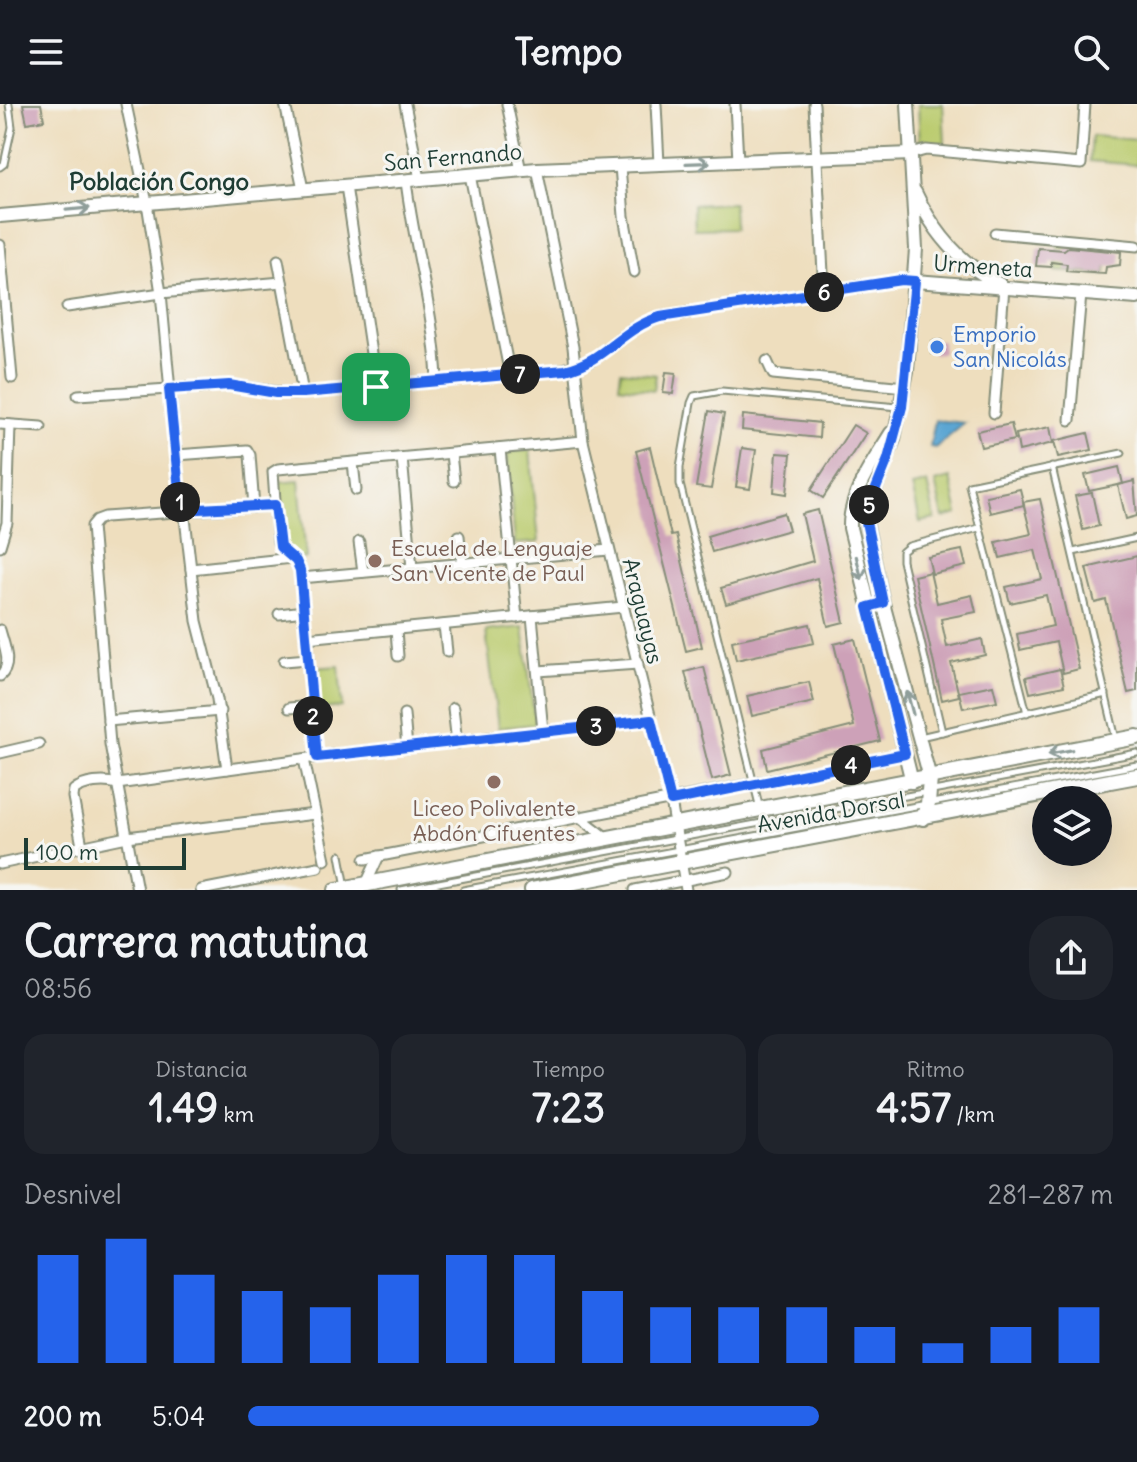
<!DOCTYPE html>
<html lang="es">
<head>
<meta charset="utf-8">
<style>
	:root { --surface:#171b24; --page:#20242c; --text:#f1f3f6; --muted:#9ea1a6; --accent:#2563eb }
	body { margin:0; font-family:Delius,sans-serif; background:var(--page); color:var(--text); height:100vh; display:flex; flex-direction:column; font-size:30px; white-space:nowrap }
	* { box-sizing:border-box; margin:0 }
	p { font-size:26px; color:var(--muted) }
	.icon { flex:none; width:44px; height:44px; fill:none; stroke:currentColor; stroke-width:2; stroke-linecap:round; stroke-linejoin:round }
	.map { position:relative; height:786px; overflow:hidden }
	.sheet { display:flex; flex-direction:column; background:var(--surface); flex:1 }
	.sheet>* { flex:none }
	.buttons { position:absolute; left:1032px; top:682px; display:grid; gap:16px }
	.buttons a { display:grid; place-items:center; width:80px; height:80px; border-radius:50%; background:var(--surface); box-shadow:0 8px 32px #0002; font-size:40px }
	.scale { position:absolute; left:24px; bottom:20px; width:162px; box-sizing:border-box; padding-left:8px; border:4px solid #1f3d34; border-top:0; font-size:22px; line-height:28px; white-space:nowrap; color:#1f3d34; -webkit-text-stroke:6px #f6f6f2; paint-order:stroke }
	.pin { position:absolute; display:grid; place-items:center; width:68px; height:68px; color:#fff; margin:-34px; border-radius:16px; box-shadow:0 4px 12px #0006 }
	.km { position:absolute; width:40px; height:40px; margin:-20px; border-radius:50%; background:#222; color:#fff; font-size:22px; line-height:40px; text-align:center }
	.round { display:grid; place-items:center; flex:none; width:84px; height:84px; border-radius:32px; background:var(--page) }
	.head { display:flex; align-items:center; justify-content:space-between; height:136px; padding:0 24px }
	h1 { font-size:44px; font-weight:700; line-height:60px }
	.figures { display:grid; grid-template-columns:repeat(3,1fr); gap:12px; height:136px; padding:8px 24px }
	.figures div { display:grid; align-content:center; border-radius:20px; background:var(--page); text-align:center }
	.figures b { font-size:40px; font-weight:700 }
	.figures small { font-size:22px; font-weight:400 }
	.figures p { font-size:22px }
	.chart { height:224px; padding:16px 24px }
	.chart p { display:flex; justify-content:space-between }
	.chart svg { width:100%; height:144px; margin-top:8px; stroke:var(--accent); stroke-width:6 }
	ul { padding:0 24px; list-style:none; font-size:26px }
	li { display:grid; grid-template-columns:128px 96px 1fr; align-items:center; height:60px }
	li i { height:20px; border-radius:10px; background:var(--accent) }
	header { display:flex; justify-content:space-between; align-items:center; height:104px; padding:0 24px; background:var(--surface); font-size:36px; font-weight:700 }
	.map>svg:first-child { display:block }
</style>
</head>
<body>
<header><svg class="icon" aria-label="menu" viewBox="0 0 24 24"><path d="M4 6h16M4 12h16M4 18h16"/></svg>Tempo<svg class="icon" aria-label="search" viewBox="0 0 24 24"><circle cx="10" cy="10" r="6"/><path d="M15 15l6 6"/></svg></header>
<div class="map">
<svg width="1137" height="786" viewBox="0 0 1137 786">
	<rect width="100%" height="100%" fill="#f6f6f2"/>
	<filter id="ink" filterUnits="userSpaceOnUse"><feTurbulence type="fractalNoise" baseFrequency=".0125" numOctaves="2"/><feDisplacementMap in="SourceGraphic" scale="16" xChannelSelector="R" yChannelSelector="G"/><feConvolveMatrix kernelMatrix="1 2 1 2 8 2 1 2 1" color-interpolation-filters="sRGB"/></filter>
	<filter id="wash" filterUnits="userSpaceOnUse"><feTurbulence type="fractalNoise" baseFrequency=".006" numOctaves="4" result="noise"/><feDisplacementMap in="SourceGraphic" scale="32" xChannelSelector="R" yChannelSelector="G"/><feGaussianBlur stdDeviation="1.8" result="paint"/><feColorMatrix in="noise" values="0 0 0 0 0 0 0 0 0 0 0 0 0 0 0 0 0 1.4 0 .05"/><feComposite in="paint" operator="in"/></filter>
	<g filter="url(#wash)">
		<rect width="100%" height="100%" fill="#eedebe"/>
		<!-- green -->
		<g fill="#bacb6d" stroke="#6c8450" stroke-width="2">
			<polygon points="918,0 943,0 945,39 920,41"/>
			<polygon points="1092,32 1137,36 1137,61 1090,57"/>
			<polygon points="733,99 734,124 694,125 693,101"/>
			<polygon points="1058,137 1108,141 1106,171 1056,167"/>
			<polygon points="621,267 656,271 654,286 619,282"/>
			<polygon points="530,346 539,438 515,440 507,348"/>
			<polygon points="950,374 958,410 943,414 935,378"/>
			<polygon points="299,376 306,454 285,456 278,378"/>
			<polygon points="927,379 935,415 920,418 912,382"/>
			<polygon points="523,523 535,620 498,624 486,527"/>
			<polygon points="339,562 342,603 317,605 314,564"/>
		</g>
		<!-- water -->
		<polygon fill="#5ba6d3" stroke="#3d7284" stroke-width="2" points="935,316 965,319 935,344 930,343"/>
		<g id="blocks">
			<!-- building -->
			<g fill="#cda1b8">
				<polygon points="23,0 41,0 44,16 27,19"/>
				<polygon points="1068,143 1121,148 1120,161 1106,163 1105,170 1066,167 1067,160 1051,158 1051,163 1036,162 1038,144 1064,146"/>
				<polygon points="942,236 943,249 932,250 932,237"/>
				<polygon points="666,268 676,269 673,290 663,289"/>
				<polygon points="709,307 724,310 711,385 696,383"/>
				<polygon points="743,311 820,319 819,334 742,326"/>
				<polygon points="1011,320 1015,336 981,343 977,327"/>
				<polygon points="853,321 866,329 823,394 811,386"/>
				<polygon points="1050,323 1053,339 1019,347 1016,330"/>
				<polygon points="1088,329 1092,346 1058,353 1054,337"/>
				<polygon points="650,343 671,432 676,431 702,543 686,547 636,347"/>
				<polygon points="742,344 756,346 750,385 736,383"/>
				<polygon points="777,349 791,350 787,390 774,388"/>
				<polygon points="1119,363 1123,380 1089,387 1085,371"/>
				<polygon points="1134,377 1137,412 1126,415 1118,381"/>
				<polygon points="1020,385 1024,401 990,409 986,392"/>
				<polygon points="1092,389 1099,422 1083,426 1075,392"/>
				<polygon points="1040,395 1079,565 1063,569 1056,538 1020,546 1017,530 1053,522 1046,491 1010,499 1006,483 1042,475 1035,446 1000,454 996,438 1031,430 1023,398"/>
				<polygon points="818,406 844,518 828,522 817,474 726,500 721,484 813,457 802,410"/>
				<polygon points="784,409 789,426 712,448 707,432"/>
				<polygon points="962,446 966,462 932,470 928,453"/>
				<polygon points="1137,452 1137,587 1128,589 1106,496 1095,499 1086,464"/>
				<polygon points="930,468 937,499 972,491 976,508 941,515 947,543 982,535 985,551 951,559 959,592 942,596 914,472"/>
				<polygon points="810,520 814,539 736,556 732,537"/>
				<polygon points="855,535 880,637 767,665 763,645 854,622 834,540"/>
				<polygon points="704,563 731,671 712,676 685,568"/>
				<polygon points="1060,565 1064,582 1030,589 1026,573"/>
				<polygon points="809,578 814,598 752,612 747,592"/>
				<polygon points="993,581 997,597 963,604 959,588"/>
			</g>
		</g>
	</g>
	<g filter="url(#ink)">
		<use href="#blocks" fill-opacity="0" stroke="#868e79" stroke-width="2"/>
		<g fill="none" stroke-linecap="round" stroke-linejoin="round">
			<!-- lane casing -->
			<g stroke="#868e79" stroke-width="9">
				<g id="lane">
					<polyline points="0,63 4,60 12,23 9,0"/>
					<polyline points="1052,363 1116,635"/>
					<polyline points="1073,448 1137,434"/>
					<polyline points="1027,609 969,381 1122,349"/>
					<polyline points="942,628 902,457 902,448 909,442 979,424"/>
					<polyline points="920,633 1106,590"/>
					<polyline points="760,705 680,380 680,363 691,299 694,292 722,287 898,303"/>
					<polyline points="340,751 346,783"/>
					<polyline points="401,786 1137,649"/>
					<polyline points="463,786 1137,661"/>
				</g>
			</g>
			<!-- street casing -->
			<g stroke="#868e79" stroke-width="13">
				<g id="street">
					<polyline points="126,0 147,99 161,189 181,406 185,414 197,517 217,595 227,665"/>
					<polyline points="285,0 303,85"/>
					<polyline points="405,0 420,75"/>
					<polyline points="507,0 521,67"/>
					<polyline points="656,0 659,60"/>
					<polyline points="735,0 738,57"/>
					<polyline points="814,0 824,188"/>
					<polyline points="911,50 926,46 1081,60 1085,0"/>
					<polyline points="620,62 624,112 634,168"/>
					<polyline points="537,65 573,243 583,337 671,697 686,786"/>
					<polyline points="470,71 510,271"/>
					<path d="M406 77C414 144 435 210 437 278"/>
					<polyline points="346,82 376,283"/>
					<polyline points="995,129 1137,142"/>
					<polyline points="0,141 12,274"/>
					<polyline points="278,156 303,289"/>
					<polyline points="67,203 161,189 282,178"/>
					<polyline points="767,257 773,270 905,283"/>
					<polyline points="78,291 229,281 294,290 555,267 591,257 636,223 660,213 901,176 915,177"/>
					<polyline points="994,309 1004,183"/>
					<polyline points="1070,316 1081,190"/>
					<polyline points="0,320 41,323"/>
					<polyline points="500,345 517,514"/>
					<polyline points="451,350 454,377"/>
					<polyline points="176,351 247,346 250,351 254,403"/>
					<polyline points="402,354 412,464"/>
					<polyline points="353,359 356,386"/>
					<polyline points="459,432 462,459"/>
					<polyline points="359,438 363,468"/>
					<polyline points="0,442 7,419 10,321"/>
					<polyline points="191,465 292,454"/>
					<polyline points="301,474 609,446"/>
					<polyline points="279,510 304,507"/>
					<polyline points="532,512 543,627"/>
					<polyline points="444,521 447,548"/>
					<path d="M0 526C4 541 13 561 0 572"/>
					<polyline points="396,526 398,552"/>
					<polyline points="306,534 623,503"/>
					<polyline points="284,557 308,555"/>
					<polyline points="538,567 638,560"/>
					<polyline points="289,604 313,602"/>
					<polyline points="453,604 457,639"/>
					<polyline points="404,610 407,644"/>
					<polyline points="108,617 220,607"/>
					<polyline points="0,649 39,640"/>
					<path d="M317 653 300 466C297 453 283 450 278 438L273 368 278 365 583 337"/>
					<polyline points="304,655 325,756"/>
					<polyline points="581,714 607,734"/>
					<path d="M82 742 73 693 74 686C84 678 104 676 117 680L332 651 651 616"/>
					<polyline points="365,755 905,650"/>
					<polyline points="0,760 127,733 315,710"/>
					<polyline points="366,780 379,752"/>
					<polyline points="137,786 110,640 92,422 97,416 105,413 275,401"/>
					<polyline points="201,786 318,763"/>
					<polyline points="635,786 728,768"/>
				</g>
			</g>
			<!-- secondary casing -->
			<g stroke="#868e79" stroke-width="16">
				<g id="secondary">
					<polyline points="908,0 916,145 907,267 894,335 869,402 866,418 883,499 930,674"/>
					<path d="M915 88C934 129 961 161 1001 181"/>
					<polyline points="0,112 537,65 911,50"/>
					<polyline points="915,177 1137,194"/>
					<path d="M891 329C874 357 849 390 850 424L912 678"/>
				</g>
			</g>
			<!-- primary casing -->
			<g stroke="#868e79" stroke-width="18">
				<g id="primary">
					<polyline points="923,714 928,700 930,674"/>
					<polyline points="336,786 1137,633"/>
					<polyline points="532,786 1137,672"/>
				</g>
			</g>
			<!-- lane -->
			<use href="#lane" stroke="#fff" stroke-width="5"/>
			<!-- street -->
			<use href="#street" stroke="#fff" stroke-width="9"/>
			<!-- secondary -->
			<use href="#secondary" stroke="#fff" stroke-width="12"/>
			<!-- primary -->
			<use href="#primary" stroke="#fff" stroke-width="14"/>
		</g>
		<!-- one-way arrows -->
		<defs><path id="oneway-shaft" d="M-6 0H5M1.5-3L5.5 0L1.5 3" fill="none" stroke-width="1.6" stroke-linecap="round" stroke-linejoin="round" transform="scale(2)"/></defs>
		<g stroke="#8f9e9a">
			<use href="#oneway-shaft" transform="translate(698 59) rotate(-2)"/>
			<use href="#oneway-shaft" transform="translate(78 105) rotate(-5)"/>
			<use href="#oneway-shaft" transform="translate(859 464) rotate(77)"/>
			<use href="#oneway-shaft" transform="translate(910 599) rotate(-105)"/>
			<use href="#oneway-shaft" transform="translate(1060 648) rotate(169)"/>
		</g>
	</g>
	<g fill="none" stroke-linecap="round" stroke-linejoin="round" filter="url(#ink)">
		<!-- route casing -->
		<g stroke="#fff" stroke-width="16">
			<path id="route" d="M901 176 915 177 902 303 888 355 869 402 866 418 883 499 868 503 905 650 671 697 651 616 317 653 300 466 296 457 280 443 275 401 181 406 169 285 229 281 276 289H303L565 266C605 257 622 224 660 213Z"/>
		</g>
		<!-- route -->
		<use href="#route" stroke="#2563eb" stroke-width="10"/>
	</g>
	<!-- markers -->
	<circle fill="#3f7fe0" stroke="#f6f6f2" stroke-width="3" cx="937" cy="243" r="8"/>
	<g fill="#8d6e63" stroke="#f6f6f2" stroke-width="3">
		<circle cx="375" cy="457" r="8"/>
		<circle cx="494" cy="678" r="8"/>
	</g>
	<g text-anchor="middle" stroke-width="6" stroke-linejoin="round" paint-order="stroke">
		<!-- street labels -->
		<g font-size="22" fill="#1f3d34" stroke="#f6f6f2">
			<text transform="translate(453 53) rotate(-5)" y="8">San Fernando</text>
			<text transform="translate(983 162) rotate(4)" y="8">Urmeneta</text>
			<text transform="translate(643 507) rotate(76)" y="8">Araguayas</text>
			<text transform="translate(831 708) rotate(-10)" y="8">Avenida Dorsal</text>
		</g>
		<!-- shop labels -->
		<g font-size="22" fill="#366cbe" stroke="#f6f6f2" text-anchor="start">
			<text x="953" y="238">Emporio<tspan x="953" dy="25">San Nicolás</tspan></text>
		</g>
		<!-- education labels -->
		<g font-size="22" fill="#785e54" stroke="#f6f6f2" text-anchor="start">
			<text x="391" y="452">Escuela de Lenguaje<tspan x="391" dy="25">San Vicente de Paul</tspan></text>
			<text x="494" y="712" text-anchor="middle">Liceo Polivalente<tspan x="494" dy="25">Abdón Cifuentes</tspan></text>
		</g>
		<!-- neighbourhood labels -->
		<g font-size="24" font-weight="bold" fill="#1f3d34" stroke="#f6f6f2">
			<text x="159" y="86">Población Congo</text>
		</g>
	</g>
</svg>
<div class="buttons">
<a><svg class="icon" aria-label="layers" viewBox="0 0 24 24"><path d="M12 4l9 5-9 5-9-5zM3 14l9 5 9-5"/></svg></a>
</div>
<div class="scale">100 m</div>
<div class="pin" style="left:376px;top:283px;background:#1e9e55"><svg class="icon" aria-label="arrive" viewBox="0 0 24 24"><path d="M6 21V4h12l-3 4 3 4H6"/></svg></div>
<b class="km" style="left:180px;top:398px">1</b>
<b class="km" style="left:313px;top:612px">2</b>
<b class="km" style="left:596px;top:622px">3</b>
<b class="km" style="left:851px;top:661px">4</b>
<b class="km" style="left:869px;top:401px">5</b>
<b class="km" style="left:824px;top:188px">6</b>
<b class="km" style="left:520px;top:270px">7</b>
</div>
<section class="sheet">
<div class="head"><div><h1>Carrera matutina</h1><p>08:56</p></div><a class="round"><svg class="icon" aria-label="share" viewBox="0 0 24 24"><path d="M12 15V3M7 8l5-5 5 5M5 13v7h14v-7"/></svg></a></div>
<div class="figures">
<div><p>Distancia</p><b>1.49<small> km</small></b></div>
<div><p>Tiempo</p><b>7:23</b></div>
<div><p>Ritmo</p><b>4:57<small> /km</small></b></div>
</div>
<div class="chart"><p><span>Desnivel</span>281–287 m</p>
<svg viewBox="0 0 160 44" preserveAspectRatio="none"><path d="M5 44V11M15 44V6M25 44V17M35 44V22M45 44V27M55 44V17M65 44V11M75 44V11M85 44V22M95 44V27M105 44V27M115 44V27M125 44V33M135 44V38M145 44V33M155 44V27"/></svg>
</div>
<ul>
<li><b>200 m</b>5:04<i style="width:66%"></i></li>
</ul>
</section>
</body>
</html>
